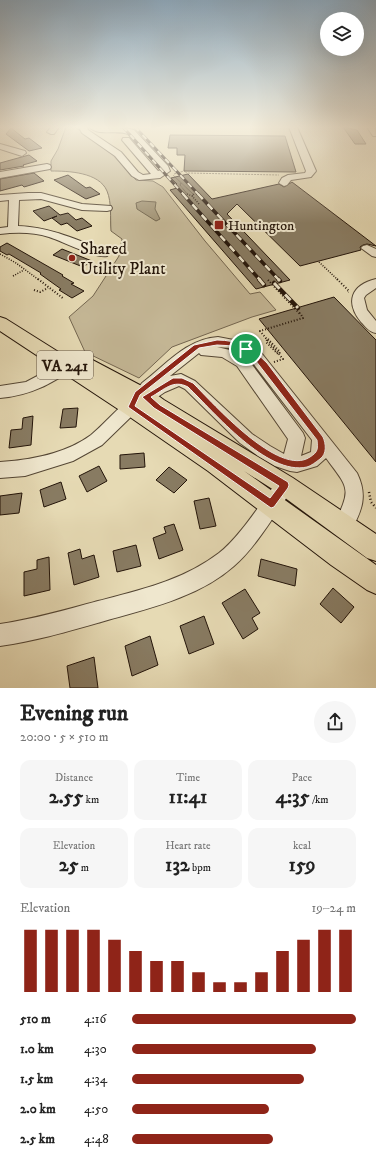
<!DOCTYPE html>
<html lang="en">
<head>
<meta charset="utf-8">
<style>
	:root { --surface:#fff; --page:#f6f6f6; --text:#222; --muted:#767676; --accent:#8f2418 }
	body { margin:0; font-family:"IM FELL DW Pica",serif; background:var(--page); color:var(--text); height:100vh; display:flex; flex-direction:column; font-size:15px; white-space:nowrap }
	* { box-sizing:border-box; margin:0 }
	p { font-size:13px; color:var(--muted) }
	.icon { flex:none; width:22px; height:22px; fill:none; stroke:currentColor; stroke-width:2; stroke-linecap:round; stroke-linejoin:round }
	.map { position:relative; height:688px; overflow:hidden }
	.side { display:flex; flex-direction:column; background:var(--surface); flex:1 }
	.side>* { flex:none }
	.buttons { position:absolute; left:320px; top:12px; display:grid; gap:8px }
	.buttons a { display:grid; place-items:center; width:44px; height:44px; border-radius:50%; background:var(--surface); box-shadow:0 4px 16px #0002; font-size:20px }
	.pin { position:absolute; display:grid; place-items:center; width:34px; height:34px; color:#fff; margin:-17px; border:2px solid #fff; border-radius:50%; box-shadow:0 1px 4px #0007 }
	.round { display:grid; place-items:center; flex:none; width:42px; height:42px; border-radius:21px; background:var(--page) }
	.overview { display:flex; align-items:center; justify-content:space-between; height:68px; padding:0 20px }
	h1 { font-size:22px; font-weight:800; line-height:30px }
	.metrics { display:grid; grid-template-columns:repeat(3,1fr); gap:6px; height:68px; padding:4px 20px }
	.metrics div { display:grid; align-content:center; border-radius:10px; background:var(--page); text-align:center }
	.metrics b { font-size:20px; font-weight:800 }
	.metrics small { font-size:11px; font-weight:400 }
	.metrics p { font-size:11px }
	.chart { height:112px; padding:8px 20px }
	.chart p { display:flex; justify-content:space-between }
	.chart svg { width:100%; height:72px; margin-top:4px; stroke:var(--accent); stroke-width:6 }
	ul { padding:0 20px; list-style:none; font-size:13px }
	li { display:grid; grid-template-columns:64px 48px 1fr; align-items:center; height:30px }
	li i { height:10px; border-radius:5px; background:var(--accent) }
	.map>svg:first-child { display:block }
</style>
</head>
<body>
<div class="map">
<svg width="376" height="688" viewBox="0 0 376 688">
	<rect width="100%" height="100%" fill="#e6dab4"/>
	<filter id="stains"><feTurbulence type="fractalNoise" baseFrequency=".005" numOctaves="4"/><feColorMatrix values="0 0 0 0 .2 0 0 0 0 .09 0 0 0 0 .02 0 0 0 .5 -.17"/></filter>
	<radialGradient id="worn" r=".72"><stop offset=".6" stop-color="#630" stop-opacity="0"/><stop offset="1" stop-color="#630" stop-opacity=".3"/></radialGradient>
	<!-- green -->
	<path fill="#c5b897" stroke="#746650" d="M66 127H75L113 155 136 180 153 181 163 187 205 241 250 294 260 292 276 310 252 317 172 347 139 378 85 352 69 317 93 296 119 256 122 239 111 231C110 218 112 203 107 191 99 172 68 171 51 171V161L58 149Z"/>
	<!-- water -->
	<polygon fill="#a4977a" stroke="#70634d" points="142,201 156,202 155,209 160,219 156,221 137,209 136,203"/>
	<!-- building -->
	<g fill="#887b62" stroke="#231409">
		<polygon points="343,127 357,130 366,144 355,144"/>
		<polygon points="11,128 25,139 29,138 42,148 29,151 6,134"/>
		<polygon points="170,135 285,136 296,172 184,171 185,155 177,155 177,148 168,148"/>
		<polygon points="29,155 37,161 23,165 24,166 0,170 0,163"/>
		<polygon points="34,173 44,181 24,187 22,185 0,191 0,179"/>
		<polygon points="188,174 212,199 279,184 284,187 292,182 376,246 367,244 363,245 360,247 361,250 300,266 237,204 227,214 290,280 256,289 170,190 177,188 174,185 177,184 171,178"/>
		<polygon points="68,175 86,188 90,187 100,194 86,199 54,180"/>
		<polygon points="49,206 60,215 68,213 76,220 82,218 92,226 77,231 67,223 61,225 52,218 57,216 44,221 33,211"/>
		<polygon points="7,243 63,275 62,276 74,283 71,284 84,291 72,298 59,290 61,289 40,274 41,273 9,254 7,255 0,251 0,247"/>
		<polygon points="62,249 92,261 83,267 53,255"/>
		<polygon points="334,297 376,340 376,462 259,319"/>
		<polygon points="78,408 76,427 60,428 63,409"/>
		<polygon points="33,416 31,445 9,448 11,430 22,429 23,418"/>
		<polygon points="144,453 145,467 120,469 120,455"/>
		<polygon points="99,466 107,481 87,492 79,476"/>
		<polygon points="169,467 187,480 174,493 156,480"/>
		<polygon points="61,482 66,499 44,507 40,490"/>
		<polygon points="22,493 19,513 0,515 0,496"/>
		<polygon points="209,498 216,526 200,529 194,501"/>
		<polygon points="174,524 183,550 159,559 153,538 166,533 164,527"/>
		<polygon points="136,545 141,566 117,572 113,551"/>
		<polygon points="80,549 82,559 94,555 99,577 74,585 68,553"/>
		<polygon points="49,557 50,590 24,596 24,572 37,569 37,560"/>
		<polygon points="261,559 297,569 295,586 258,576"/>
		<polygon points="333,588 354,607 341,623 320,604"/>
		<polygon points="245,589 260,613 252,618 258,629 243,639 222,603"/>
		<polygon points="204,616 214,644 189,654 180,626"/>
		<polygon points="150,636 158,665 132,676 125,646"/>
		<polygon points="94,657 98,688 70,688 67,666"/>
	</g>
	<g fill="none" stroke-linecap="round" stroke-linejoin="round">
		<!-- minor casing -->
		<g stroke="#544634" stroke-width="2">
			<g id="minor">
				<polygon points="51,127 59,127 54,134 51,134 47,132"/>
				<path d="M79 127H87L88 130 121 152 138 172 143 175 151 174 122 140 123 138H129L158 171 161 170 128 134C116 129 100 137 89 127H122L134 130 168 166 170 171 160 178 139 180 132 176 115 156 82 133Z"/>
				<polygon points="289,127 297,127 316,171 311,177 291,180 287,185 284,186 279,183 282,178 288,175 305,173 306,171"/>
				<polygon points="367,127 375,127 376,136 373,136"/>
				<polygon points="0,144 25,151 26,153 22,156 0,149"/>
				<polygon points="47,164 50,165 51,167 50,169 0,178 0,172"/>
				<path d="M28 193H41L82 204 111 206 112 208 111 210 107 211 82 210 41 199 19 200 18 226C50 227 78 240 107 252L109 254 107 256C97 259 62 241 49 237 33 232 17 232 0 234V228L8 227 9 200 0 201V195Z"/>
				<polygon points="367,245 376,249 376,257 372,256 361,248 363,246"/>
				<path d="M376 279V288L366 295 364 298 367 310 376 321V333C369 332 366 327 361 322 345 302 351 285 376 279Z"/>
				<path d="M218 337 239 341 259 350 357 473C368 496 362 510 351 531L344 534 337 531 334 525C351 488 350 490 326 458L317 466 297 472 290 471 275 466 258 456 240 443 185 389 179 386 165 392 137 411 102 445 73 461 25 476 0 478V462C31 460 65 454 91 435 103 425 113 413 125 403 130 399 137 395 143 391L139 387 142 383C166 365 186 339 218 337ZM217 347 231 348 249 358 312 440 311 452 301 456 305 438 303 433 247 358 234 351ZM199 353 201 355 222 357 237 366 288 439 284 454 270 446 252 434 195 381 181 374 170 376Z"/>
				<path d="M75 356 80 357 82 361 80 365C53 382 34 395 0 398V386L26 382Z"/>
				<path d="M285 477 291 479 294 485 291 491C275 514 256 547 234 566 198 598 146 609 101 622 66 632 35 641 0 646V624C34 619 65 610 98 601 140 590 184 580 219 553 240 537 262 501 279 479Z"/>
			</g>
		</g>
		<!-- major casing -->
		<g stroke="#231409" stroke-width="2">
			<polygon id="major" points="0,317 6,319 68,358 69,355 76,353 83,355 153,392 164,400 293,478 376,534 376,561 367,558 277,492 244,471 376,565 376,594 367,590 331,565 208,471 124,413 0,331"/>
		</g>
		<!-- path-far3 -->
		<g stroke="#231409" stroke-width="1" stroke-dasharray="0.5 1" stroke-linecap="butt">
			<polyline points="174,174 184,171 187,173 279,175"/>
			<polyline points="173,175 194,195"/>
			<polyline points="181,183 180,185 188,195"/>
		</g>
		<!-- path-far2 -->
		<g stroke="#231409" stroke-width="1.5" stroke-dasharray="1 1.5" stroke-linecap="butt">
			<polyline points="187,194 192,196 199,204"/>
			<polyline points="192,196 194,195 193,194"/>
			<polyline points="0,254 16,263 39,280"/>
			<polyline points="319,262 338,280"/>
			<polyline points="13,276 24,270"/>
		</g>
		<!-- path-far1 -->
		<g stroke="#231409" stroke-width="2" stroke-dasharray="1 2" stroke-linecap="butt">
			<polyline points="38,279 64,299"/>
			<polyline points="337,279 349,291 348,292"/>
			<polyline points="268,280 300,314"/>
			<polyline points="34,290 40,292 48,288"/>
			<polyline points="268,339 280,352 279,355"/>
			<polyline points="267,340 266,342 278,354"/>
			<polyline points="274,362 283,359 260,331 303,318 300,313"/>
		</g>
		<!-- path -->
		<polyline stroke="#231409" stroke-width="2.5" stroke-dasharray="1 2.5" stroke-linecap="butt" points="369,492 371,502 376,508"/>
		<!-- minor -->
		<use href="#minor" fill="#efe7ce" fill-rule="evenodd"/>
		<!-- major -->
		<use href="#major" fill="#e6dab4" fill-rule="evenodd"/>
		<!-- rail-far2 casing -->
		<g stroke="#231409" stroke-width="3">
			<g id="rail-far2">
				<polyline points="123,127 184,195"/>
				<polyline points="135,127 199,195"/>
			</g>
		</g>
		<!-- rail-far1 casing -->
		<g stroke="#231409" stroke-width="3.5">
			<g id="rail-far1">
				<polyline points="183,194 260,280"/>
				<polyline points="198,194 279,280"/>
			</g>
		</g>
		<!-- rail casing -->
		<g stroke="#231409" stroke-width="4.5">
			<g id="rail">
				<polyline points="259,279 264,285"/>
				<polyline points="278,279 280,281"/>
				<polyline points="274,283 298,308"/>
			</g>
		</g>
		<!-- rail-far2 -->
		<use href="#rail-far2" stroke="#efe7ce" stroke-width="2" stroke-dasharray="5.5" stroke-linecap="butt"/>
		<!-- rail-far1 -->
		<use href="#rail-far1" stroke="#efe7ce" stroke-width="2.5" stroke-dasharray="7" stroke-linecap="butt"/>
		<!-- rail -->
		<use href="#rail" stroke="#efe7ce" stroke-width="3" stroke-dasharray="8" stroke-linecap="butt"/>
	</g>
	<!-- sky -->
	<linearGradient id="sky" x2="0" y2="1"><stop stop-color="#8da8bc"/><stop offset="0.57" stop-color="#f4eedd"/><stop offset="1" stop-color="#f4eedd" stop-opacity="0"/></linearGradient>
	<rect width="376" height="223" fill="url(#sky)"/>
	<!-- route -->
	<path fill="#8f2418" stroke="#fff" fill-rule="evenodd" d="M217 340C238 340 252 348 267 363L323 437C326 444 327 454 320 459 316 462 311 466 307 467 267 476 214 412 188 387 173 379 164 390 151 397L160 405 288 482 289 485 288 488 274 507 271 508 128 407 135 392 194 345ZM217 345 235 346 252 356 317 440C318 449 318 452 310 457 279 478 213 403 193 383L182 378H173L142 397 154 408 279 486 270 498 135 406 140 395 199 348Z"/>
	<!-- markers -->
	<g fill="#8f2418" stroke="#efe7ce" stroke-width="1.5">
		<rect x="214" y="220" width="10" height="10" rx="2"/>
		<circle cx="72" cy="258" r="4"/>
	</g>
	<g text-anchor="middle" stroke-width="4" stroke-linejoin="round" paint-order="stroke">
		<!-- far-poi labels -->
		<g font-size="14" fill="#231409" stroke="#efe7ce" text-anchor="start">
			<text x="228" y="230">Huntington</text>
		</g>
		<!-- shield labels -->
		<rect fill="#efe7ce" stroke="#605344" stroke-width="1" x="37" y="351" width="56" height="28" rx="3"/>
		<g font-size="16" font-weight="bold" fill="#231409">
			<text x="65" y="371">VA 241</text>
		</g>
		<!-- poi labels -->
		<g font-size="17" fill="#231409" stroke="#efe7ce" text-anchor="start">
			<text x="80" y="254">Shared<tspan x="80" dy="20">Utility Plant</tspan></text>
		</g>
	</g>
	<rect width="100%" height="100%" filter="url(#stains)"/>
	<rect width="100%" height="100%" fill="url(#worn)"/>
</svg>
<div class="buttons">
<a><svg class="icon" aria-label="layers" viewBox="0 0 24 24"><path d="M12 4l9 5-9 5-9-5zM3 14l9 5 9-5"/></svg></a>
</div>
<div class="pin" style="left:246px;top:349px;background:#1e9e55"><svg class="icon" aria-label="arrive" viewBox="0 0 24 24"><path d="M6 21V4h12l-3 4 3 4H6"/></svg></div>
</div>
<section class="side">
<div class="overview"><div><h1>Evening run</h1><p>20:00 · 5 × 510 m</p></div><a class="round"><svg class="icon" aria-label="share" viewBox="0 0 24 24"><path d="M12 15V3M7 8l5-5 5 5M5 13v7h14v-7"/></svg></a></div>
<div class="metrics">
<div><p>Distance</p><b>2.55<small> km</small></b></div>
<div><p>Time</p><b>11:41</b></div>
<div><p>Pace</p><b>4:35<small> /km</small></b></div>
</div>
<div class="metrics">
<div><p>Elevation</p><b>25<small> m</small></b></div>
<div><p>Heart rate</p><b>132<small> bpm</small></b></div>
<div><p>kcal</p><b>159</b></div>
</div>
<div class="chart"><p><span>Elevation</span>19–24 m</p>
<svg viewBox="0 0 160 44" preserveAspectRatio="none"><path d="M5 44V6M15 44V6M25 44V6M35 44V6M45 44V12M55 44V19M65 44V25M75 44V25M85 44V32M95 44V38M105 44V38M115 44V32M125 44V19M135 44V12M145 44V6M155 44V6"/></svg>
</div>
<ul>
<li><b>510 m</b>4:16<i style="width:100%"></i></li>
<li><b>1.0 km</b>4:30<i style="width:82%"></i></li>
<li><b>1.5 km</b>4:34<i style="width:77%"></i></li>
<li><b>2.0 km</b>4:50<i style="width:61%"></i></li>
<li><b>2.5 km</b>4:48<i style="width:63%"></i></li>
</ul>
</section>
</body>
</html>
